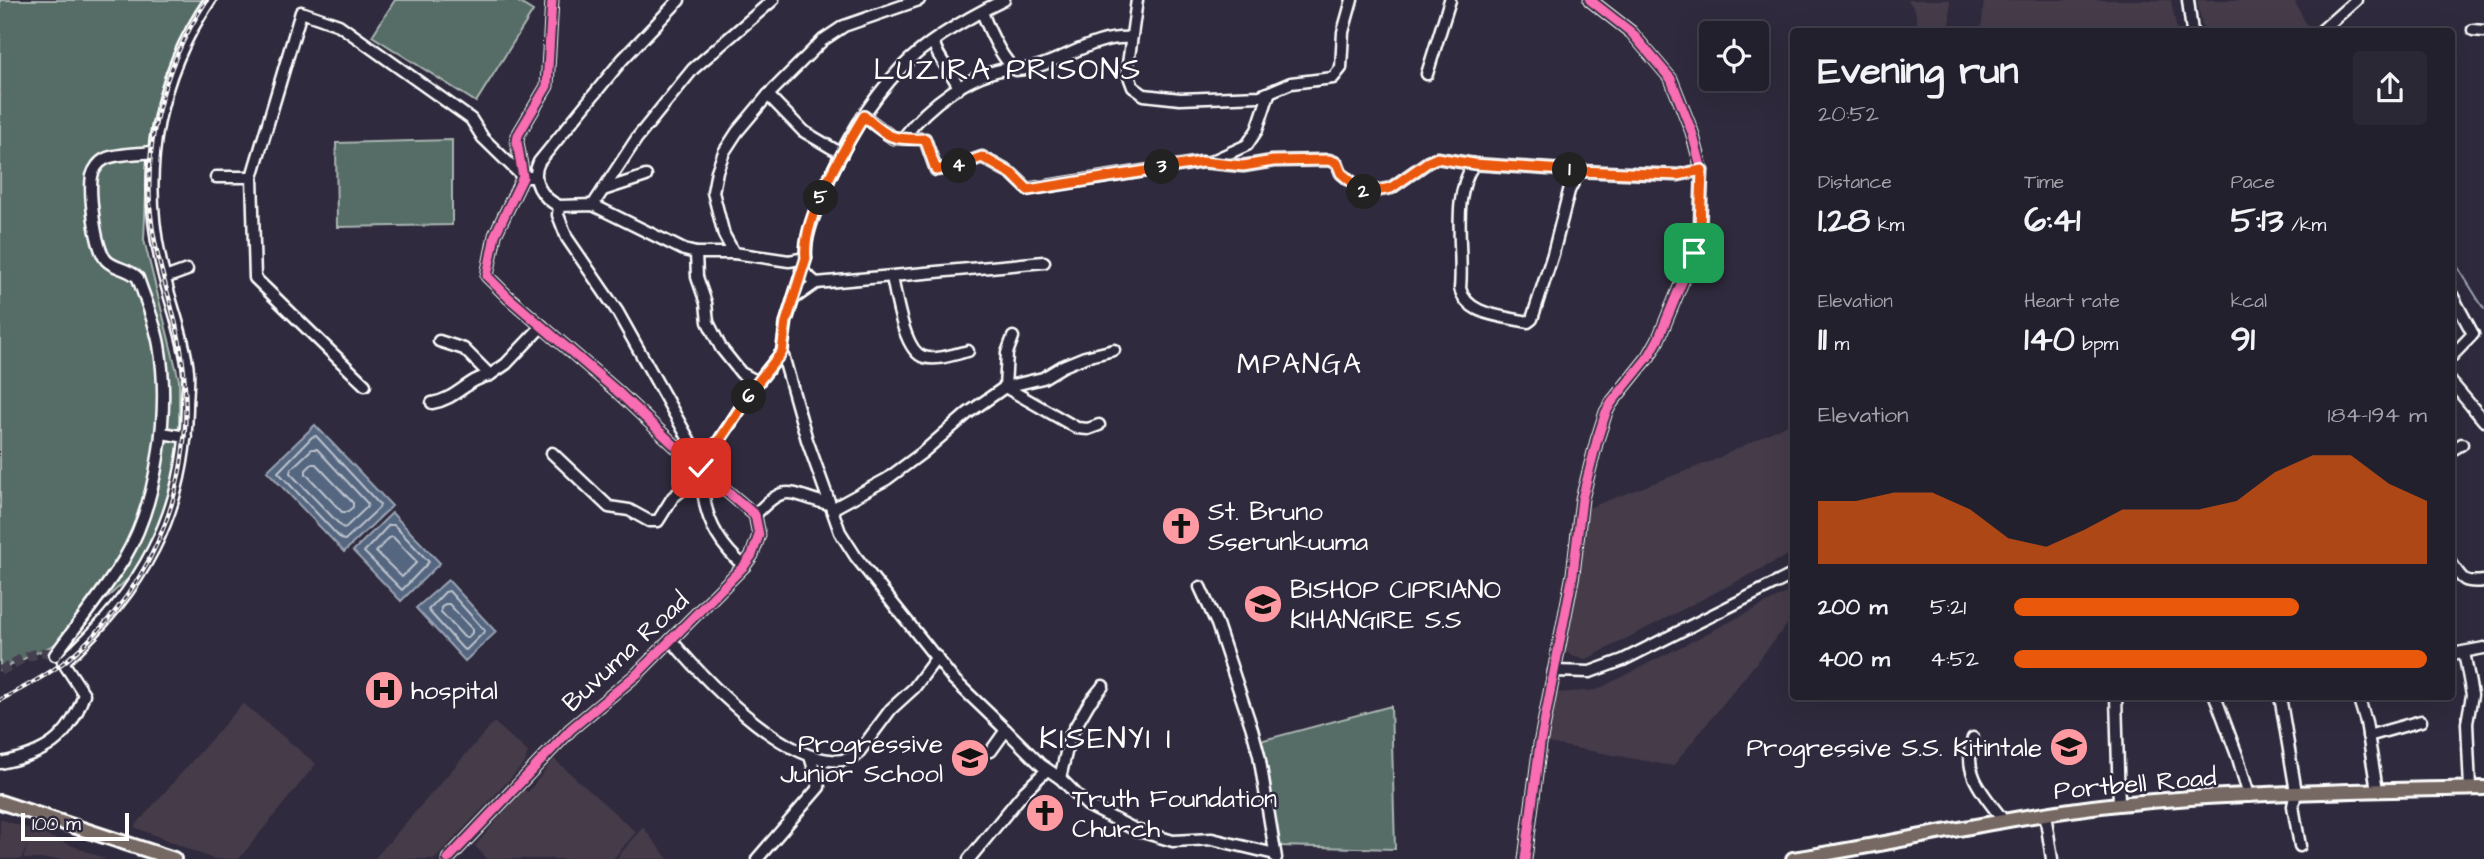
<!DOCTYPE html>
<html lang="en">
<head>
<meta charset="utf-8">
<style>
	:root { --surface:#23202e; --page:#2b2836; --text:#f1f3f6; --muted:#a3a3aa; --line:#403e4a; --accent:#ea580c }
	body { margin:0; font-family:"Architects Daughter",sans-serif; background:var(--page); color:var(--text); height:100vh; display:flex; flex-direction:column; font-size:26px; white-space:nowrap }
	* { box-sizing:border-box; margin:0 }
	p { font-size:23px; color:var(--muted) }
	.icon { flex:none; width:38px; height:38px; fill:none; stroke:currentColor; stroke-width:2; stroke-linecap:round; stroke-linejoin:round }
	.map { position:relative; flex:1; overflow:hidden }
	.drawer { position:absolute; left:1790px; top:28px; width:665px; height:672px; display:flex; flex-direction:column; background:var(--surface); border-radius:7px; box-shadow:0 7px 28px #0002,0 0 0 2px var(--line) }
	.drawer>* { flex:none }
	.controls { position:absolute; left:1699px; top:21px; display:grid; gap:14px }
	.controls a { display:grid; place-items:center; width:70px; height:70px; border-radius:7px; background:var(--surface); box-shadow:0 7px 28px #0002,0 0 0 2px var(--line); font-size:35px }
	.scale { position:absolute; left:21px; bottom:18px; width:108px; box-sizing:border-box; padding-left:7px; border:4px solid #fff; border-top:0; font-size:19px; line-height:24px; white-space:nowrap; color:#fff; -webkit-text-stroke:5px #2f2a3d; paint-order:stroke }
	.pin { position:absolute; display:grid; place-items:center; width:60px; height:60px; color:#fff; margin:-30px; border-radius:14px; box-shadow:0 4px 10px #0006 }
	.km { position:absolute; width:35px; height:35px; margin:-18px; border-radius:50%; background:#222; color:#fff; font-size:19px; line-height:35px; text-align:center }
	.round { display:grid; place-items:center; flex:none; width:74px; height:74px; border-radius:7px; background:var(--page) }
	.head { display:flex; align-items:center; justify-content:space-between; height:119px; padding:0 28px }
	h1 { font-size:38px; font-weight:700; line-height:52px }
	.metrics { display:grid; grid-template-columns:repeat(3,1fr); gap:10px; height:119px; padding:7px 28px }
	.metrics div { display:grid; align-content:center }
	.metrics b { font-size:35px; font-weight:700 }
	.metrics small { font-size:19px; font-weight:400 }
	.metrics p { font-size:19px }
	.chart { height:196px; padding:14px 28px }
	.chart p { display:flex; justify-content:space-between }
	.chart svg { width:100%; height:126px; margin-top:7px; fill:var(--accent); opacity:.7 }
	ul { padding:0 28px; list-style:none; font-size:23px }
	li { display:grid; grid-template-columns:112px 84px 1fr; align-items:center; height:52px }
	li i { height:18px; border-radius:9px; background:var(--accent) }
	.map>svg:first-child { display:block }
</style>
</head>
<body>
<div class="map">
<svg width="2484" height="859" viewBox="0 0 2484 859">
	<rect width="100%" height="100%" fill="#2f2a3d"/>
	<filter id="ink" filterUnits="userSpaceOnUse"><feTurbulence type="fractalNoise" baseFrequency=".0143" numOctaves="2"/><feDisplacementMap in="SourceGraphic" scale="14" xChannelSelector="R" yChannelSelector="G"/><feConvolveMatrix kernelMatrix="1 2 1 2 8 2 1 2 1" color-interpolation-filters="sRGB"/></filter>
	<g filter="url(#ink)">
		<!-- built -->
		<g fill="#443a4a">
			<polygon points="1908,0 1950,0 1950,31 1918,31 1915,10"/>
			<polygon points="1984,0 2171,0 2177,31 1981,31"/>
			<polygon points="2197,0 2294,0 2310,31 2203,31"/>
			<polygon points="1794,421 1794,552 1587,659 1574,657 1563,650 1588,508 1714,460"/>
			<polygon points="1794,589 1794,616 1673,766 1547,743 1555,693 1596,690"/>
			<polygon points="243,703 316,764 239,859 213,859 134,827"/>
			<polygon points="494,722 528,752 525,763 435,859 374,859"/>
			<polygon points="554,759 636,832 613,859 487,859 475,846 523,789 528,792"/>
			<polygon points="0,819 33,830 106,859 23,859 28,844 21,859 0,859"/>
			<polygon points="643,827 668,859 616,859"/>
		</g>
		<!-- green -->
		<g fill="#566c66" stroke="#aab6b2" stroke-width="2">
			<polygon points="0,0 216,0 182,43 148,148 144,240 179,380 179,469 151,558 56,644 0,670"/>
			<polygon points="395,0 515,0 533,11 476,102 372,36"/>
			<polygon points="452,140 452,225 337,227 336,143"/>
			<polygon points="1391,706 1395,849 1279,846 1260,741"/>
		</g>
		<!-- water -->
		<g fill="#556680" stroke="#99a3b3" stroke-width="2">
			<polygon points="315,425 392,506 344,552 267,471"/>
			<polygon points="392,513 440,563 401,601 353,551"/>
			<polygon points="448,580 496,632 465,661 416,608"/>
		</g>
		<g fill="none" stroke-linecap="round" stroke-linejoin="round">
			<!-- shore -->
			<g stroke="#bbc2cc" stroke-width="2">
				<polygon points="316,436 380,505 379,508 345,540 341,539 278,472 312,437"/>
				<polygon points="312,449 317,449 368,504 367,507 345,528 342,527 290,473 291,469"/>
				<polygon points="312,464 316,464 353,503 353,507 347,512 342,512 306,474 306,470"/>
				<polygon points="389,525 394,525 429,562 402,590 364,552"/>
				<polygon points="393,537 417,562 402,577 376,552 389,538"/>
				<polygon points="449,591 485,631 466,650 463,649 428,610 445,592"/>
				<polygon points="445,604 449,604 472,629 472,633 468,637 464,637 441,612 441,608"/>
			</g>
			<!-- stream -->
			<polyline stroke="#99a3b3" stroke-width="2" points="2454,261 2484,309"/>
			<!-- minor-tunnel -->
			<path stroke="#443f50" stroke-width="10" stroke-dasharray="10 5" stroke-linecap="butt" d="M0 671C18 662 42 643 60 659"/>
			<!-- minor casing -->
			<g stroke="#fff" stroke-width="15">
				<g id="minor">
					<polyline points="1137,0 1127,71 1133,87 1144,95 1180,99 1260,96 1291,83 1333,78 1341,68 1343,32 1352,0"/>
					<polyline points="2188,0 2192,32"/>
					<path d="M982 12C989 30 1001 59 1016 70 1057 68 1088 35 1131 38"/>
					<polyline points="2473,30 2484,31"/>
					<polyline points="2320,32 2356,0"/>
					<path d="M934 41C935 57 953 72 959 88"/>
					<polyline points="1427,74 1450,0"/>
					<polyline points="768,95 803,131 842,154"/>
					<polyline points="864,116 893,138 925,139 936,170 957,166 982,157 1012,174 1028,189 1202,162 1243,166 1273,161 1329,160 1337,163 1341,173 1365,193 1391,188 1428,162 1437,158 1474,164 1579,171 1678,175 1702,170"/>
					<path d="M903 138C928 105 970 72 1013 68"/>
					<polyline points="1210,162 1247,145 1257,130 1269,94"/>
					<path d="M1474 164C1450 198 1464 249 1460 288 1466 316 1504 316 1528 322L1532 319 1553 254 1569 191 1579 171"/>
					<polyline points="216,177 252,177"/>
					<polyline points="603,190 646,176"/>
					<polyline points="593,205 637,138 693,69 773,0"/>
					<path d="M559 206C542 198 530 180 539 162L622 60 679 0"/>
					<polyline points="696,253 734,253"/>
					<polyline points="806,258 789,261 734,253 724,235 713,192 717,171 724,152 737,132 768,95 823,40 844,26 919,0"/>
					<polyline points="801,270 816,283 1044,262"/>
					<path d="M892 277C896 296 904 352 924 357 937 361 955 354 968 351"/>
					<polyline points="165,278 187,270"/>
					<polyline points="2452,295 2473,334 2452,356"/>
					<polyline points="796,297 816,283"/>
					<polyline points="439,341 464,349 490,375 506,364 542,326"/>
					<polyline points="782,352 807,440 840,532 856,557 953,679 1006,730"/>
					<polyline points="2452,383 2484,421"/>
					<polyline points="365,385 255,278 252,177 301,12 339,25 471,119 483,138 523,177 536,177"/>
					<polyline points="1005,387 1077,428 1088,429 1099,425"/>
					<polyline points="1005,387 1007,353 1013,337"/>
					<path d="M432 403C457 399 467 379 490 375"/>
					<polyline points="162,433 186,437"/>
					<polyline points="2452,450 2462,444"/>
					<path d="M552 453 609 507 629 510 649 521H658L673 497 687 486 701 468 758 382 782 352 786 322 806 258C804 236 816 211 824 191 842 147 868 103 901 68 929 39 969 17 1004 0"/>
					<polyline points="832,509 887,479 922,453 968,413 1005,387 1043,378 1063,366 1085,357 1114,350"/>
					<path d="M755 515C787 480 790 495 829 504"/>
					<path d="M2452 564C2463 581 2464 583 2484 581"/>
					<path d="M744 566C723 548 708 526 704 497 701 482 701 468 697 454L617 311 567 238 558 215 559 206 593 205 684 250 696 253 697 277 706 303 708 322 721 348 741 373 758 382"/>
					<polyline points="1200,587 1217,624 1252,729 1259,755 1276,858"/>
					<path d="M671 640C704 679 800 783 856 756L891 709 914 688 937 657"/>
					<polyline points="2464,652 2472,695 2467,723 2470,789"/>
					<polyline points="2452,654 2484,648"/>
					<path d="M55 655C78 623 104 592 124 559 158 502 170 409 159 345 155 322 145 299 138 278 129 268 114 269 106 260 95 247 89 192 92 176 94 169 99 162 105 159 118 153 139 154 153 152"/>
					<polyline points="1554,671 1590,672 1623,660 1794,574"/>
					<polyline points="2116,696 2119,804"/>
					<polyline points="2215,696 2238,758 2249,796"/>
					<polyline points="2280,696 2296,792 2293,806 2300,846"/>
					<polyline points="2358,696 2366,722 2377,790"/>
					<polyline points="2368,736 2421,721"/>
					<path d="M1973 738C1961 772 1984 795 2004 821"/>
					<polyline points="991,751 1006,730 1041,765 1060,778 1087,805 1136,830 1173,841 1212,839 1275,854"/>
					<path d="M0 763C45 754 69 740 84 694L63 662C141 592 185 515 187 408 187 396 189 383 188 371 184 333 167 296 160 258 141 168 158 76 210 0"/>
					<polyline points="1060,778 1070,736 1089,703 1103,686"/>
					<polyline points="2045,814 2052,859"/>
					<polyline points="448,859 571,729 637,674 744,566 752,555 759,535 755,515 689,459 618,392 508,297 487,276 495,235 523,177 517,142 518,135 547,86 552,0"/>
					<polyline points="757,859 819,787 810,756"/>
					<polyline points="969,859 1025,791 1047,770"/>
					<polyline points="1525,859 1540,744 1573,574 1582,499 1597,440 1606,412 1612,402 1649,356 1658,340 1694,253 1700,228 1702,170 1692,132 1671,79 1631,32 1590,0"/>
				</g>
			</g>
			<!-- major casing -->
			<g stroke="#fff" stroke-width="18">
				<g id="major">
					<polyline points="0,802 174,859"/>
					<path d="M1793 859C1902 842 2009 816 2118 804 2239 792 2362 791 2484 788"/>
				</g>
			</g>
			<!-- minor -->
			<use href="#minor" stroke="#2f2a3d" stroke-width="10"/>
			<!-- major -->
			<use href="#major" stroke="#766864" stroke-width="12"/>
			<!-- rail casing -->
			<g stroke="#fff" stroke-width="4.5">
				<path id="rail" d="M0 700C23 688 48 675 68 659 160 582 198 473 182 356 177 317 162 280 155 242 138 159 160 70 207 0"/>
			</g>
			<!-- rail -->
			<use href="#rail" stroke="#2f2a3d" stroke-width="2" stroke-dasharray="5" stroke-linecap="butt"/>
			<!-- cycleway casing -->
			<g stroke="#2f2a3d" stroke-width="13">
				<g id="cycleway">
					<polyline points="864,116 893,138 925,139 936,170 957,166 982,157 1012,174 1028,189 1202,162 1243,166 1273,161 1329,160 1337,163 1341,173 1365,193 1391,188 1428,162 1437,158 1474,164 1579,171 1678,175 1702,170"/>
					<polyline points="448,859 571,729 637,674 744,566 752,555 759,535 755,515 689,459 618,392 508,297 487,276 495,235 523,177 517,142 518,135 547,86 552,0"/>
					<polyline points="1525,859 1540,744 1573,574 1582,499 1597,440 1606,412 1612,402 1649,356 1658,340 1694,253 1700,228 1702,170 1692,132 1671,79 1631,32 1590,0"/>
				</g>
			</g>
			<!-- cycleway -->
			<use href="#cycleway" stroke="#f96db3" stroke-width="9"/>
		</g>
	</g>
	<g fill="none" stroke-linecap="round" stroke-linejoin="round" filter="url(#ink)">
		<!-- route casing -->
		<g stroke="#fff" stroke-width="14">
			<path id="route" d="M701 468 758 382 782 352 786 322 806 258C801 220 844 149 864 116 888 138 893 140 925 139L936 170 957 166 982 157 1012 174 1028 190 1202 162 1243 166 1273 161 1329 160 1337 163 1341 173 1365 193 1391 188 1428 162 1437 158 1474 164 1579 171 1678 175 1702 170 1700 228 1694 253"/>
		</g>
		<!-- route -->
		<use href="#route" stroke="#ea580c" stroke-width="9"/>
	</g>
	<!-- icons -->
	<defs>
		<g id="church-disc" transform="scale(2.0125)"><circle r="9.5" fill="#ff9aa2" stroke="#2f2a3d"/><path d="M-1.2-6h2.4v3.5h3.3v2.4h-3.3V6h-2.4V-.1h-3.3v-2.4h3.3Z" fill="#111"/></g>
		<g id="school-disc" transform="scale(2.0125)"><circle r="9.5" fill="#ff9aa2" stroke="#2f2a3d"/><path d="M0-5L7-2L0 1L-7-2ZM-4 1L0 2.5L4 1V4Q0 6-4 4Z" fill="#111"/></g>
		<g id="hospital-disc" transform="scale(2.0125)"><circle r="9.5" fill="#ff9aa2" stroke="#2f2a3d"/><path d="M-5-5h3v3.5h4V-5h3V5h-3V1.5h-4V5h-3Z" fill="#111"/></g>
	</defs>
	<g fill-rule="evenodd">
		<use href="#church-disc" x="1181" y="526"/>
		<use href="#school-disc" x="1263" y="604"/>
		<use href="#hospital-disc" x="384" y="690"/>
		<use href="#school-disc" x="2069" y="747"/>
		<use href="#school-disc" x="970" y="758"/>
		<use href="#church-disc" x="1045" y="813"/>
	</g>
	<g text-anchor="middle" stroke-width="5" stroke-linejoin="round" paint-order="stroke">
		<!-- poi labels -->
		<g font-size="26" fill="#fff" stroke="#2f2a3d" text-anchor="start">
			<text x="1208" y="520">St. Bruno<tspan x="1208" dy="30">Sserunkuuma</tspan></text>
			<text x="1290" y="598">BISHOP CIPRIANO<tspan x="1290" dy="30">KIHANGIRE S.S</tspan></text>
			<text x="411" y="699">hospital</text>
			<text x="943" y="752" text-anchor="end">Progressive<tspan x="943" dy="30">Junior School</tspan></text>
			<text x="2042" y="756" text-anchor="end">Progressive S.S. Kitintale</text>
			<text x="1072" y="807">Truth Foundation<tspan x="1072" dy="30">Church</tspan></text>
		</g>
		<!-- street labels -->
		<g font-size="26" fill="#fff" stroke="#2f2a3d">
			<text transform="translate(625 651) rotate(-43)" y="9">Buvuma Road</text>
			<text transform="translate(2135 783) rotate(-5)" y="9">Portbell Road</text>
		</g>
		<!-- neighbourhood labels -->
		<g font-size="28" letter-spacing="2" fill="#fff" stroke="#2f2a3d">
			<text x="1300" y="373">MPANGA</text>
		</g>
		<!-- quarter labels -->
		<g font-size="30" letter-spacing="2" fill="#fff" stroke="#2f2a3d">
			<text x="1008" y="79">LUZIRA PRISONS</text>
			<text x="1106" y="748">KISENYI I</text>
		</g>
	</g>
</svg>
<div class="controls">
<a><svg class="icon" aria-label="locate" viewBox="0 0 24 24"><circle cx="12" cy="12" r="6"/><path d="M12 2v4M12 18v4M2 12h4M18 12h4"/></svg></a>
</div>
<div class="scale">100 m</div>
<div class="pin" style="left:1694px;top:253px;background:#1e9e55"><svg class="icon" aria-label="arrive" viewBox="0 0 24 24"><path d="M6 21V4h12l-3 4 3 4H6"/></svg></div>
<div class="pin" style="left:701px;top:468px;background:#d93025"><svg class="icon" aria-label="check" viewBox="0 0 24 24"><path d="M5 12l5 5 9-10"/></svg></div>
<b class="km" style="left:1570px;top:170px">1</b>
<b class="km" style="left:1364px;top:192px">2</b>
<b class="km" style="left:1162px;top:167px">3</b>
<b class="km" style="left:959px;top:166px">4</b>
<b class="km" style="left:821px;top:198px">5</b>
<b class="km" style="left:749px;top:397px">6</b>
<section class="drawer">
<div class="head"><div><h1>Evening run</h1><p>20:52</p></div><a class="round"><svg class="icon" aria-label="share" viewBox="0 0 24 24"><path d="M12 15V3M7 8l5-5 5 5M5 13v7h14v-7"/></svg></a></div>
<div class="metrics">
<div><p>Distance</p><b>1.28<small> km</small></b></div>
<div><p>Time</p><b>6:41</b></div>
<div><p>Pace</p><b>5:13<small> /km</small></b></div>
</div>
<div class="metrics">
<div><p>Elevation</p><b>11<small> m</small></b></div>
<div><p>Heart rate</p><b>140<small> bpm</small></b></div>
<div><p>kcal</p><b>91</b></div>
</div>
<div class="chart"><p><span>Elevation</span>184–194 m</p>
<svg viewBox="0 0 160 44" preserveAspectRatio="none"><path d="M0 44V22L10 22L20 19L30 19L40 25L50 35L60 38L70 32L80 25L90 25L100 25L110 22L120 12L130 6L140 6L150 16L160 22V44z"/></svg>
</div>
<ul>
<li><b>200 m</b>5:21<i style="width:69%"></i></li>
<li><b>400 m</b>4:52<i style="width:100%"></i></li>
</ul>
</section>
</div>
</body>
</html>
